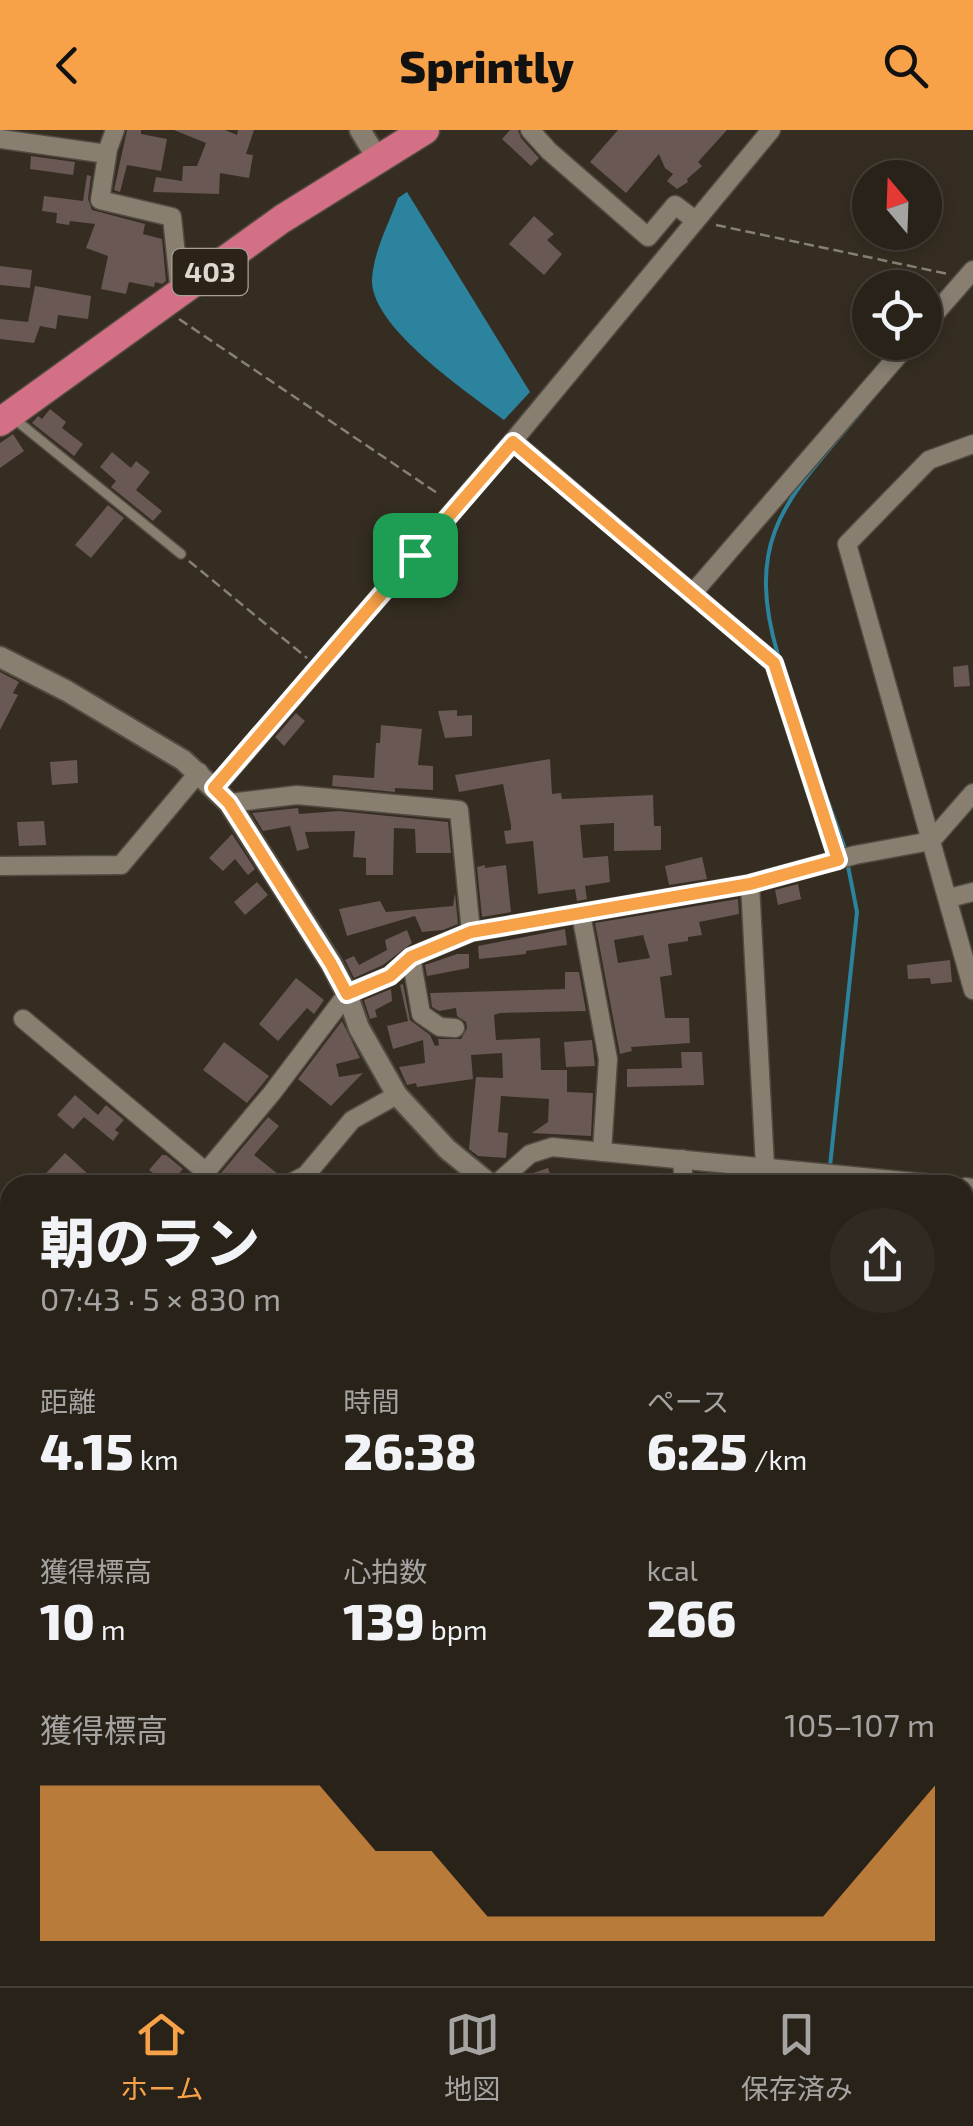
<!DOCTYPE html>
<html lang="ja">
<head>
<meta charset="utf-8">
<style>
	:root { --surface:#282219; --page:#302a22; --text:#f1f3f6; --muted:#a5a4a2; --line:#443f38; --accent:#f7a148 }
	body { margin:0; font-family:"Exo 2","Noto Sans JP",sans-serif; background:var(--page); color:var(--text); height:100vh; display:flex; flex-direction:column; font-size:38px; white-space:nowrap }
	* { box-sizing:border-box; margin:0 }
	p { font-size:32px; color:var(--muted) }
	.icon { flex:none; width:55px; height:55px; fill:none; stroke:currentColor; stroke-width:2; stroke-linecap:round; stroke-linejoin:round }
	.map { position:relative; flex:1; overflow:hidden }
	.sheet { position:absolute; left:0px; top:1045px; width:975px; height:812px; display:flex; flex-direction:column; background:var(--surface); border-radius:30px 30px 0 0; box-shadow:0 5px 15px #0003,0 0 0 2px var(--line) }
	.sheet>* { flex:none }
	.needle { width:65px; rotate:341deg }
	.buttons { position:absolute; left:852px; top:30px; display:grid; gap:20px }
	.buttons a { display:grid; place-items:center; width:90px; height:90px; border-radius:50%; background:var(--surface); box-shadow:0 5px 15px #0003,0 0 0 2px var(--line); font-size:50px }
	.pin { position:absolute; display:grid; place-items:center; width:85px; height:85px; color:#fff; margin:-42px; border-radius:20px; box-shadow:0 5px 15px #0006 }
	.round { display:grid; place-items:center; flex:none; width:105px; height:105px; border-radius:52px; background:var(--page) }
	.headline { display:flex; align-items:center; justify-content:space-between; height:170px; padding:0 40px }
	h1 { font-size:55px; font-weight:800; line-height:75px }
	.figures { display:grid; grid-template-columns:repeat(3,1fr); gap:15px; height:170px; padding:10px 40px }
	.figures div { display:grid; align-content:center }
	.figures b { font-size:50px; font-weight:800 }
	.figures small { font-size:28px; font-weight:400 }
	.figures p { font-size:28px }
	.chart { height:280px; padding:20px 40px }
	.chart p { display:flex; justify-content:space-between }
	.chart svg { width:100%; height:180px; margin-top:10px; fill:var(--accent); opacity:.7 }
	header { display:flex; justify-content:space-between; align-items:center; height:130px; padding:0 40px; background:var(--accent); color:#111; font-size:45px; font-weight:800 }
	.dock { display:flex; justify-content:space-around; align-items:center; height:140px; border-top:2px solid var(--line); background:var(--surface); font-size:28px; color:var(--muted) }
	.dock a { display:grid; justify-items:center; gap:5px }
	.dock .on { color:var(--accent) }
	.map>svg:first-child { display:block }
</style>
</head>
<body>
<header><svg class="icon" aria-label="back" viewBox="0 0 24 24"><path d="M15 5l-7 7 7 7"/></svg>Sprintly<svg class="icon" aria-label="search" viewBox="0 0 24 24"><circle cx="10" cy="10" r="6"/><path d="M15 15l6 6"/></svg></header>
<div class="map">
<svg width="973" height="1856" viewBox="0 0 973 1856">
	<rect width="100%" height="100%" fill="#352d21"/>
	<!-- water -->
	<path fill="#2b839e" d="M407 62 530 262 504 290C469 263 371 198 372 150 373 123 389 93 398 68Z"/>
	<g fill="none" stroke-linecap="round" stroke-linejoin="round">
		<!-- stream -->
		<g stroke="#2b839e" stroke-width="4">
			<path d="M778 525C742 403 791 366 864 278"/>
			<polyline points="828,671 845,719"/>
			<polyline points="830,1036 857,782 848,736"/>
			<polyline points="872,1848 875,1856"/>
			<polyline points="855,1856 857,1848"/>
		</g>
	</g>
	<!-- building -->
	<g fill="#695853" fill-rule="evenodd">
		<polygon points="127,0 141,0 141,4 167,9 161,41 127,35 120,62 114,60"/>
		<polygon points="174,0 225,0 237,5 238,0 254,0 246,24 253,25 249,48 220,43 219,64 153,62 156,47 182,51 183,36 197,36 206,13"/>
		<polygon points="510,0 518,0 521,8 539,28 531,36 502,9"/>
		<polygon points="618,0 727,0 698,32 702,36 687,49 688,52 677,59 667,51 673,44 665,38 659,24 626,63 590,32"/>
		<polygon points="31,26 75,32 73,45 30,39"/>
		<polygon points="87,45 91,46 88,69 92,80 145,94 143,104 162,109 166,151 162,154 155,152 154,157 129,152 126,164 101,159 108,126 86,118 95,94 70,91 69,95 56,93 57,83 42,81 44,66 83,71"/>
		<polygon points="534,86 554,104 547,110 562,124 544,145 509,114"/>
		<polygon points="0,136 32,140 30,158 0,155"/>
		<polygon points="35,156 91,166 88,189 58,185 56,199 40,196 34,213 0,209 0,189 28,192"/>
		<polygon points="50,279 66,292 62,298 83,314 74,326 32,293 38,286 42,289"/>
		<polygon points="13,304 24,321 0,338 0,313"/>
		<polygon points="112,322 131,338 136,331 150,342 136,360 162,381 153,391 111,357 116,351 100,337"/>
		<polygon points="108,375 124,388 91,428 75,415"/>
		<polygon points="968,535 970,556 954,557 953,537"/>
		<polygon points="0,542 19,552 13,563 18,565 0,600"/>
		<polygon points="457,580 457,586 472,585 472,606 445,608 438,581"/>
		<polygon points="296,583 305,591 284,616 275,607"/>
		<polygon points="381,595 422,599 418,635 433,636 433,660 395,658 395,662 332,656 333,645 374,648 376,613 380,613"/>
		<polygon points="550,629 552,664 561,663 562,669 653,665 654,696 661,696 661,720 614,721 614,693 580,695 583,728 608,726 610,752 585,756 587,769 577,771 575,759 538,764 533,711 506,714 504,701 511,700 511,695 503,654 459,662 455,645"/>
		<polygon points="77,630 78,653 52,655 50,632"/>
		<polygon points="298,678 299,684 339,681 448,692 451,723 416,723 415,699 394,698 393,745 366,745 366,728 353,727 355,701 305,702 309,718 297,721 290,696 263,701 252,683"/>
		<polygon points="44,691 46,715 19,716 17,692"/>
		<polygon points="232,704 255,739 248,745 235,729 223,741 209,728"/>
		<polygon points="702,727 707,749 669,755 665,736"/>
		<polygon points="485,735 485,738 506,735 511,782 482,787 477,737"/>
		<polygon points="257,752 268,765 245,785 234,772"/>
		<polygon points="798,754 801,769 778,775 775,760"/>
		<polygon points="455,763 458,794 443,800 422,802 415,786 347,806 339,779 380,771 386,782 453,776"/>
		<path d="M738 769 739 784 699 792 702 805 688 807V811L668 814 672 845 660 847 665 888H689L690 913 631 917 632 921 620 924 595 793ZM643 805 650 828 618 833 614 810Z"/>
		<polygon points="565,799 567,815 526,821 526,824 479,829 478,816"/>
		<polygon points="407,800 412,813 383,835 354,848 345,830 354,826 359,835 387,820 385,810"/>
		<polygon points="457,824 469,824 469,838 427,846 425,835"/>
		<polygon points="950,830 952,852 931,854 930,848 908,849 907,835"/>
		<polygon points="565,842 579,842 586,881 500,883 494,885 496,910 540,908 541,940 567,940 567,962 593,963 591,1006 532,1003 548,992 549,969 501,966 498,1002 508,1003 506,1028 478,1026 469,1019 476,947 503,948 502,923 471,925 473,949 417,957 416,953 407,955 399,937 425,933 423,910 393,919 387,896 408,891 400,855 403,854 410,890 430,905 435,916 439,915 438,909 461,909 467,898 466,892 457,886 456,878 439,881 432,877 430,863 565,859"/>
		<polygon points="296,848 324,870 314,884 307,878 278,911 259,894"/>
		<polygon points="391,859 392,871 375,880 377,887 370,889 364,870"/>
		<polygon points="342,891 360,928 336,934 339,947 363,943 331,976 298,949"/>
		<polygon points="592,910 595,936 566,937 564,912"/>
		<polygon points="224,912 269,946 247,973 203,940"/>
		<polygon points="681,922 702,922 704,955 627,957 627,939 682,938"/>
		<polygon points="75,965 98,985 106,975 124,990 115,1000 119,1003 113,1011 84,987 73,999 57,985"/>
		<polygon points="268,987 279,996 254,1025 278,1044 269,1055 260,1055 250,1047 247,1052 236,1043 227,1055 211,1055"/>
		<polygon points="65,1023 88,1044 77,1055 35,1055"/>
		<polygon points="162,1025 166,1025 183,1039 169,1055 149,1040"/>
		<polygon points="548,1038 554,1055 514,1055 524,1046"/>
	</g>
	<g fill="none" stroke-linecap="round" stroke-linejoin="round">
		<!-- service casing -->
		<g stroke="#524b41" stroke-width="12">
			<g id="service">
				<polyline points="12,287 181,424"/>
				<polyline points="0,1170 10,1176"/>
			</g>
		</g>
		<!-- minor casing -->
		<g stroke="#524b41" stroke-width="21">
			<g id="minor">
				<polyline points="115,0 108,19 100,70 172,87 180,163"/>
				<polyline points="530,0 549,21 648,107 675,75 695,90"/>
				<polyline points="0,9 107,24"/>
				<polyline points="925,195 973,140"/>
				<polyline points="513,311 771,0"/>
				<polyline points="973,314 929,330 847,414 973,860"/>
				<polyline points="692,464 910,212"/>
				<polyline points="214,659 513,311 774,533 838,730"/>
				<polyline points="229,673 297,665 459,680 471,802"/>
				<polyline points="0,736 121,735 199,642"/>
				<polyline points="750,754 765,1037"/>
				<polyline points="949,768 973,762"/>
				<polyline points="581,784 608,929 602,1022"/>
				<polyline points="411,827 421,884 440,897 455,898"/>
				<polyline points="23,889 206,1042"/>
				<polyline points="682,1029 684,1055"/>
				<polyline points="195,1055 272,963 347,864 390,846 411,827 471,802 750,754 855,725 931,711 973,663"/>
				<polyline points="287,1055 306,1045 352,990 397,965"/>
				<polyline points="495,1055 530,1024 552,1017 945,1055"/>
				<polyline points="965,1057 973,1058"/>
				<polyline points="965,1263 973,1263"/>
				<polyline points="0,1287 10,1275"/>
				<polyline points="0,1397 10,1395"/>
				<polyline points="637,1848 668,1856"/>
				<polyline points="2,1856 14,1848"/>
				<polyline points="724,1856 807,1851"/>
			</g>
		</g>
		<!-- tertiary casing -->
		<g stroke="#524b41" stroke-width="24">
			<g id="tertiary">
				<polyline points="360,0 377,28"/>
				<polyline points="0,527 67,561 183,630 229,673 331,833 347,864 359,898 397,965 447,1019 491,1055"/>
				<polyline points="965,1375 973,1375"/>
			</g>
		</g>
		<!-- trunk casing -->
		<g stroke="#524b41" stroke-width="31">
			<polyline id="trunk" points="0,292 282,89 425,0"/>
		</g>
		<!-- path -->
		<g stroke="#878077" stroke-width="2.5" stroke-dasharray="10 5" stroke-linecap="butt">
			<polyline points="716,95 948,144"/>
			<polyline points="179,189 437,363"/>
			<polyline points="189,431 307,528"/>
			<polyline points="965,1575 973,1574"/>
			<polyline points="879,1848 881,1856"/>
			<polyline points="395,1856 396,1848"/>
		</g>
		<!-- service -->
		<use href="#service" stroke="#887f71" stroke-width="9"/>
		<!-- minor -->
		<use href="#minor" stroke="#887f71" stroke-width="18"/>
		<!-- tertiary -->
		<use href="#tertiary" stroke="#887f71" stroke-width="20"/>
		<!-- trunk -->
		<use href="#trunk" stroke="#d47086" stroke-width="28"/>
	</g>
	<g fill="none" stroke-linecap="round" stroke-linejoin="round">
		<!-- route casing -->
		<g stroke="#fff" stroke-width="20">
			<polygon id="route" points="513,312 774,533 838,730 750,754 471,802 411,827 390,846 347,864 331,834 229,673 214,658"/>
		</g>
		<!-- route -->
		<use href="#route" stroke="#f7a148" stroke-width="12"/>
	</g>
	<g text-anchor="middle" stroke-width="8" stroke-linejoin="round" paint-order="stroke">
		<!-- shield labels -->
		<rect fill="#2b2318" stroke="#a8a199" stroke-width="2.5" x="172.5" y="119" width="75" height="46" rx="8"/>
		<g font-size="28" font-weight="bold" fill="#ddd7d0">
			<text x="210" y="152">403</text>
		</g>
	</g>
</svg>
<div class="buttons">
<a><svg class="needle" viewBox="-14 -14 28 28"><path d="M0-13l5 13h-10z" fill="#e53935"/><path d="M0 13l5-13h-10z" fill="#a5a4a2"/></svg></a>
<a><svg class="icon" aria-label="locate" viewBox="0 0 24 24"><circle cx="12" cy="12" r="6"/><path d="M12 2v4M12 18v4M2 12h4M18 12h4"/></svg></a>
</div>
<div class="pin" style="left:415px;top:425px;background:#1e9e55"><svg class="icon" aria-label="arrive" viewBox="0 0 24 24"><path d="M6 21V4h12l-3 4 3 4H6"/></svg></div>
<section class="sheet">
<div class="headline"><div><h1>朝のラン</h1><p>07:43 · 5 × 830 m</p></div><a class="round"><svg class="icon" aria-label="share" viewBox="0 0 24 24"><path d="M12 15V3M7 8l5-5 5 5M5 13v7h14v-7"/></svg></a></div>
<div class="figures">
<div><p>距離</p><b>4.15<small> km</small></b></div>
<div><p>時間</p><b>26:38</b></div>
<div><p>ペース</p><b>6:25<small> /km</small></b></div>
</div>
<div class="figures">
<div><p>獲得標高</p><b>10<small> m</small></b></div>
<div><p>心拍数</p><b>139<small> bpm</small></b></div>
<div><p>kcal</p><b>266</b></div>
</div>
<div class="chart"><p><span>獲得標高</span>105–107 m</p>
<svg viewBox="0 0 160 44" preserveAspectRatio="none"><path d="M0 44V6L10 6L20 6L30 6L40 6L50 6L60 22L70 22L80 38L90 38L100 38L110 38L120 38L130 38L140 38L150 22L160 6V44z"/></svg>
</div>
</section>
</div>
<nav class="dock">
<a class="on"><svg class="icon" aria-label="home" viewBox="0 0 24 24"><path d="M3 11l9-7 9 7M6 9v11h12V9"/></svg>ホーム</a>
<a><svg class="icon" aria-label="map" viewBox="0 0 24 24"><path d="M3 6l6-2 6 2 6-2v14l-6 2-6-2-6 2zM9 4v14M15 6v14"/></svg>地図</a>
<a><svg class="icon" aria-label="saved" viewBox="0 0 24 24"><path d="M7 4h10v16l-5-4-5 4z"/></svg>保存済み</a>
</nav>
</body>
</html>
